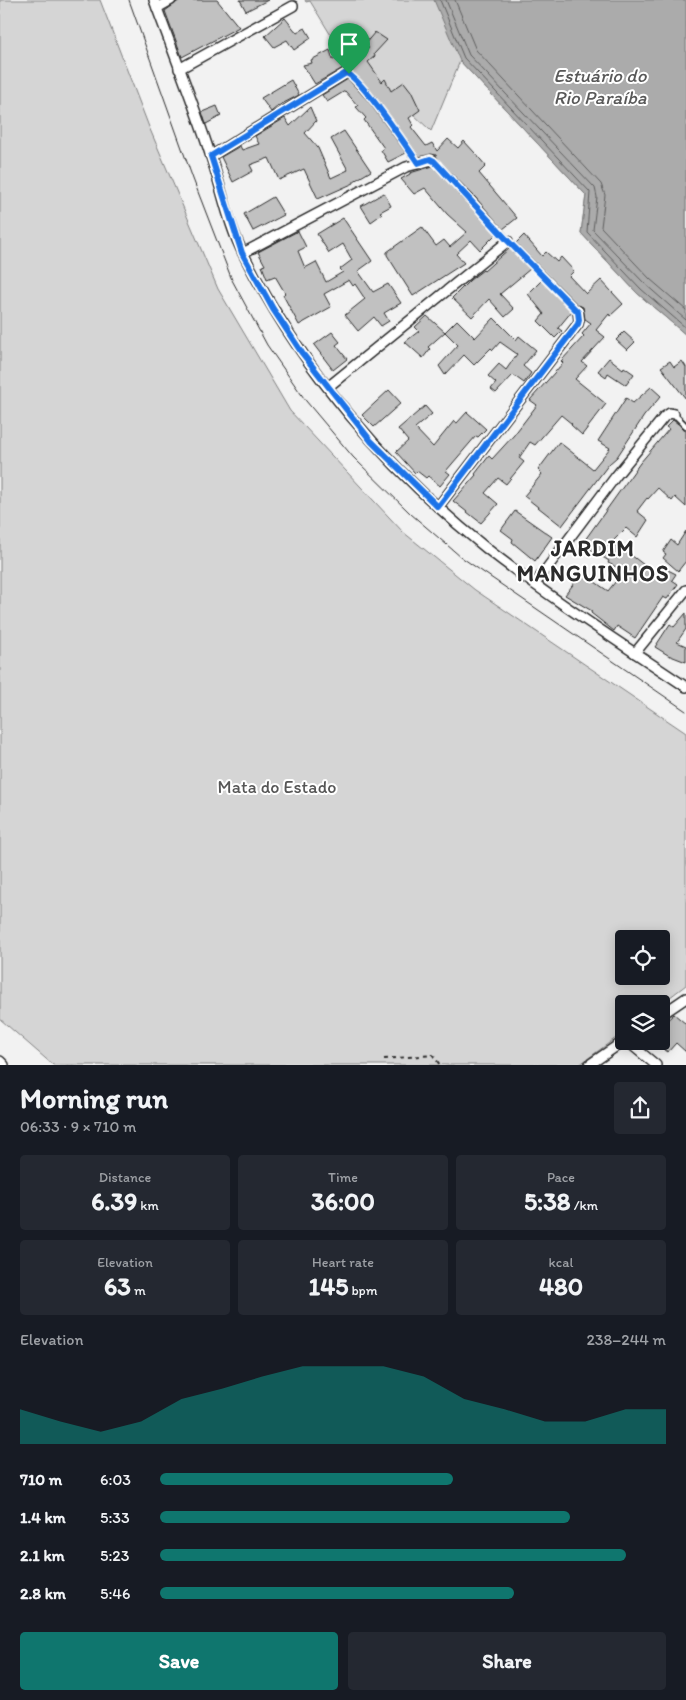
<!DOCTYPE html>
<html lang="en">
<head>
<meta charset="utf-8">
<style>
	:root { --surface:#171b24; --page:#242831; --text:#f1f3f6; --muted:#9ea1a6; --accent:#0f766e }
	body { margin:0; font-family:Itim,sans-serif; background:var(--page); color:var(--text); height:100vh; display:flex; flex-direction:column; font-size:19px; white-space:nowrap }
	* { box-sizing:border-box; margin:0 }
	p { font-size:16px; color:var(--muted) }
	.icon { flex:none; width:28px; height:28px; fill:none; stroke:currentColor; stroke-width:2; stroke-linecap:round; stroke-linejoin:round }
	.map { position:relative; height:1065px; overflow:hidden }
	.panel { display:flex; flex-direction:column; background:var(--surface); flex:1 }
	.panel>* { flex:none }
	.controls { position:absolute; left:615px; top:930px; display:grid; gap:10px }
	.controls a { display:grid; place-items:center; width:55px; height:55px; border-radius:5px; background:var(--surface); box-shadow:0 2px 12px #0003; font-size:25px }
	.pin { position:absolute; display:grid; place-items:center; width:42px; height:42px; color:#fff; margin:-51px -21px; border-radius:50% 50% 50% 0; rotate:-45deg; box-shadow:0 0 5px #0007 }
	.pin .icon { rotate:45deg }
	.round { display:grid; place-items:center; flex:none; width:52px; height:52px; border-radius:5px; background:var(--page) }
	.summary { display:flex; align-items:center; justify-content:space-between; height:85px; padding:0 20px }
	h1 { font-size:28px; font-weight:700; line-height:38px }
	.figures { display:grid; grid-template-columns:repeat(3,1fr); gap:8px; height:85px; padding:5px 20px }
	.figures div { display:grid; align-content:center; border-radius:5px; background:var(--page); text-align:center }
	.figures b { font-size:25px; font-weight:700 }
	.figures small { font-size:14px; font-weight:400 }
	.figures p { font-size:14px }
	.chart { height:140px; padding:10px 20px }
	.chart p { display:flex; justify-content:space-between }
	.chart svg { width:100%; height:90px; margin-top:5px; fill:var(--accent); opacity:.7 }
	.action { display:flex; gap:10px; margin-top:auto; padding:10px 20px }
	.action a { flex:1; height:58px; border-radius:5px; background:var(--accent); color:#fff; font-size:20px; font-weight:700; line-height:58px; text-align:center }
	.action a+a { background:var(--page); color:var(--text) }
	ul { padding:0 20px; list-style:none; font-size:16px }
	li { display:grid; grid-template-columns:80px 60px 1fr; align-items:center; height:38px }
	li i { height:12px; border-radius:6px; background:var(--accent) }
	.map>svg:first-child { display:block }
</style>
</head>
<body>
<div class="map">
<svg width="686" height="1065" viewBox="0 0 686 1065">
	<rect width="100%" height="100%" fill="#f2f2f2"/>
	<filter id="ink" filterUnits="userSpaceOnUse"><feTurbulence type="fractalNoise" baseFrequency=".02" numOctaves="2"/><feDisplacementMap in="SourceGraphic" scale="10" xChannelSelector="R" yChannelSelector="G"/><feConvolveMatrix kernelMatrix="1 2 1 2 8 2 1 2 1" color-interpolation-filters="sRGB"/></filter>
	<g filter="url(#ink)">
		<!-- green -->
		<g fill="#d5d5d5" stroke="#808080" fill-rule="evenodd">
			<path d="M0 0H100L149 127 218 289 290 411 403 532 475 590 686 733V985L661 1004H624V1032L579 1065H53L0 1019ZM624 939H661V976H624Z"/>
			<polygon points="305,0 686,0 686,335 637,293 581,233 586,195 460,61 431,131 332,37 310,1 306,2"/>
		</g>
		<!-- water -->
		<polygon fill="#ababab" stroke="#787878" points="434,0 686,0 686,335 637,293 581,233 586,195 460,61"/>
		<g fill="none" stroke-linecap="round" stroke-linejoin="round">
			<!-- shore -->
			<g stroke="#5e5e5e" stroke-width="1">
				<polyline points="440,0 464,58 590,192 587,232 641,289 686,328"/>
				<polyline points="446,0 469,55 595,188 597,197 593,230 645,284 686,320"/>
				<polyline points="455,0 476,50 601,184 605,195 601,227 650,279 686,310"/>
			</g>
		</g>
		<!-- building -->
		<g fill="#c1c1c1" stroke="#2b2b2b">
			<polygon points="180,0 217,0 239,27 182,57 165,11"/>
			<polygon points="240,0 268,0 246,11"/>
			<polygon points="285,18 297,33 305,28 311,38 294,50 287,40 274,47 265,36"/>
			<polygon points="375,32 387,40 374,54 375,56 368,62 382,82 385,79 391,91 404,82 411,91 420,110 409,118 413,125 411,127 426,146 432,143 437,151 448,139 458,148 464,141 475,153 486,166 479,173 517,218 503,229 475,197 438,160 436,155 431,154 419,157 375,97 349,68 343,68 315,84 303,65 312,63 311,60 330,50 333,60 341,55 346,63 369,48 364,45"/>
			<polygon points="348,79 369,102 406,153 388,162 381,150 384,148 364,120 366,118 356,107 358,106 345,91 327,102 322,95"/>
			<polygon points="291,80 299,95 278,106 271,112 261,98"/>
			<polygon points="217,106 221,116 206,124 202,112"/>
			<polygon points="310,107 316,121 305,133 318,148 331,178 348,170 331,139 344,131 371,171 354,181 354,183 318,199 304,169 279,180 269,158 250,165 253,171 233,182 221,157 240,146 242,150 259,144 255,136 285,118 290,126"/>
			<polygon points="433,166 496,234 480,250 471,240 456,254 464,263 413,296 387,255 387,252 422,227 436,246 444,240 450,247 467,232 447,214 425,188 414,194 401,179 410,174 410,173"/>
			<polygon points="384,193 391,206 380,212 382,214 371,222 361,206"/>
			<polygon points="273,197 284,215 253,231 244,214"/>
			<polygon points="343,218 372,261 358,271 373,292 388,284 401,303 384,313 389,321 381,326 374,317 358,331 345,315 365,299 355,284 353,286 349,280 324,294 331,307 299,325 283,295 285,293 275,276 267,279 262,266 265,265 258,252 298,231 306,247 298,251 305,268 316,262 326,282 343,272 340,269 352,260 343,244 329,253 317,234"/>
			<polygon points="524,235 542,256 546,252 557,262 561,257 574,271 569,276 586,294 601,280 623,304 610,316 609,314 596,330 605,337 582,362 587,366 575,379 606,404 582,435 571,425 572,424 561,415 535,445 530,442 519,458 524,462 506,484 498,478 485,493 498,504 481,523 453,501 476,475 475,474 489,456 492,459 514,435 537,405 530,400 563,363 561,361 584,336 582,334 591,323 585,319 583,307 578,305 516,243"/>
			<polygon points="510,248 530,269 500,294 514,309 505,317 489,299 472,317 452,298 470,280 483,270 484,271"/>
			<polygon points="542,280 572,311 558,328 562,331 555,338 538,321 544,314 528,294"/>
			<polygon points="427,316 445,332 428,347 430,349 423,358 405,342 419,331 415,327"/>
			<polygon points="494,318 516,340 519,336 536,350 523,366 531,373 524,383 513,375 496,393 491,389 496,383 488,376 499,364 506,370 517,354 500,342 493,350 491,348 474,365 464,355 445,375 439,366 458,345 445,332 457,320 475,338"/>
			<polygon points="332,332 340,342 336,345 347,359 333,370 314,345"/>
			<polygon points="624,332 635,342 627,350 616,340"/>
			<polygon points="609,358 623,369 624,367 634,374 626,385 608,373 606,377 598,371"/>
			<polygon points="670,361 674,367 682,361 686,367 686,399 661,367"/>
			<polygon points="651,387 661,396 644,416 617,457 609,464 562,526 524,496 542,474 538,470 559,442 593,469 610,448 598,441 626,398 633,403"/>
			<polygon points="389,390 401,403 374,427 362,415"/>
			<polygon points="425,406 432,414 415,428 433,447 454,421 457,423 467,412 486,429 478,437 476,436 446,471 450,474 440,486 428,476 426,478 417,471 415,473 396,452 408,441 398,429"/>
			<polygon points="673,420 686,430 686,507 675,497 672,501 658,488 648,499 647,498 637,511 648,520 637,537 626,528 611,543 631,553 631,555 653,572 658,565 676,574 672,580 678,584 667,599 663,597 635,638 617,626 614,631 591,613 592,611 565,595 582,573 608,591 624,571 608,563 609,561 582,544 640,463 669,429 666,427"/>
			<polygon points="515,511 552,537 535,561 512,542 513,539 501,530"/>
			<polygon points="686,531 686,561 678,571 663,558 666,554 663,552 671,540 677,545"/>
			<polygon points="686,613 686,629 677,642 686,646 686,662 668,655 655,647 670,624 674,627"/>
			<polygon points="674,1014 686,1024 686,1052 676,1043 668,1052 655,1043 661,1041 661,1037 665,1033 661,1026"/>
		</g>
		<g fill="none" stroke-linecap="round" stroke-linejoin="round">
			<!-- service casing -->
			<g stroke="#2b2b2b" stroke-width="8">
				<g id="service">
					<path d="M346 73C360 77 407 147 418 163"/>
					<polyline points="432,160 472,200 508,241 578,311"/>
					<polyline points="674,414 686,426"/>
				</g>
			</g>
			<!-- minor casing -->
			<g stroke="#2b2b2b" stroke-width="12">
				<g id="minor">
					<path d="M154 0C173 52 194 104 211 157 222 189 228 225 244 255 301 369 387 469 486 548 550 598 619 642 686 687"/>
					<polyline points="157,8 171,0"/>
					<polyline points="179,69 293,6"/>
					<polyline points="211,156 346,73"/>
					<polyline points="243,253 406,167 432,160"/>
					<polyline points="328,387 508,241"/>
					<polyline points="438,507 578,324 579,320 578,311"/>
					<polyline points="535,584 616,476 664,417 670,413 674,414"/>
					<polyline points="635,653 686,590"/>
					<polyline points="661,1015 686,998"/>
					<polyline points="627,1041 656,1065"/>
					<polyline points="0,1061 4,1065"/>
					<polyline points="589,1065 624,1041"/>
				</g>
			</g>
			<!-- path -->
			<polyline stroke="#2b2b2b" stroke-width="2" stroke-dasharray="4 4" stroke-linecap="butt" points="384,1059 433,1055 440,1065"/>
			<!-- service -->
			<use href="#service" stroke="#fff" stroke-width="4.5"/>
			<!-- minor -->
			<use href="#minor" stroke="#fff" stroke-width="9"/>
			<!-- tram -->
			<polyline stroke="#2b2b2b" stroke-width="1" points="129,0 193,179 232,280 267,345 306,401 353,457 411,514 461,557 686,711"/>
		</g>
	</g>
	<g fill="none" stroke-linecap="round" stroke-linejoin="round" filter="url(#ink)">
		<!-- route casing -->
		<g stroke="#fff" stroke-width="10">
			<path id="route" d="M346 73C360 77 407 147 418 163L430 159 434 161 508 241 578 312 579 320 578 324 438 507 371 441 302 353 273 309 242 253 211 156Z"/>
		</g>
		<!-- route -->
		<use href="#route" stroke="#1a73e8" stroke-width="6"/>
	</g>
	<g text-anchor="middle" stroke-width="4" stroke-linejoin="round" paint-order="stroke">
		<!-- park labels -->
		<g font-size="18" fill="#565656" stroke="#fff">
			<text x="277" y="793">Mata do Estado</text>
		</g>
		<!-- water labels -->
		<g font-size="19" font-style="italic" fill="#585858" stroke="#fff">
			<text x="600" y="82">Estuário do<tspan x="600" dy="22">Rio Paraíba</tspan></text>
		</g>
		<!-- district labels -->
		<g font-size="22" font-weight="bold" letter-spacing="1" fill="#2b2b2b" stroke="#fff">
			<text x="593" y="556">JARDIM<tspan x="593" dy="25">MANGUINHOS</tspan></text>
		</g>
	</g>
</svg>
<div class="controls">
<a><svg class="icon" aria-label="locate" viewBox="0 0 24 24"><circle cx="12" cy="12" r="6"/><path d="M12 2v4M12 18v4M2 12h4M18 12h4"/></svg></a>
<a><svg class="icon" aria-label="layers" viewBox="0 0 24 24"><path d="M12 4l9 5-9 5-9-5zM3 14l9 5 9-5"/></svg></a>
</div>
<div class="pin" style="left:349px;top:74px;background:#1e9e55"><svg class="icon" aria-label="arrive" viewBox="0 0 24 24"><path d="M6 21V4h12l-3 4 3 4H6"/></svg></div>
</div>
<section class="panel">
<div class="summary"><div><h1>Morning run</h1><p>06:33 · 9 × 710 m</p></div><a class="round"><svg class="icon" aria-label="share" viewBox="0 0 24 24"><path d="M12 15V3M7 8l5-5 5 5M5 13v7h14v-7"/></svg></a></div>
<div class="figures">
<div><p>Distance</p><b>6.39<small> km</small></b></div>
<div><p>Time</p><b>36:00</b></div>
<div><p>Pace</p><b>5:38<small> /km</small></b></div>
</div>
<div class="figures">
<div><p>Elevation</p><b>63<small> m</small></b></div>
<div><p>Heart rate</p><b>145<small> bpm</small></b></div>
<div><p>kcal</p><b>480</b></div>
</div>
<div class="chart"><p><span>Elevation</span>238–244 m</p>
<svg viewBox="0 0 160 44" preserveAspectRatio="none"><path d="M0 44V27L10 33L20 38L30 33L40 22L50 17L60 11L70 6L80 6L90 6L100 11L110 22L120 27L130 33L140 33L150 27L160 27V44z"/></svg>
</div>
<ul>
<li><b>710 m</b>6:03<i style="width:58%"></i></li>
<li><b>1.4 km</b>5:33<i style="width:81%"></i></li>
<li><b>2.1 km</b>5:23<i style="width:92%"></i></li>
<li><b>2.8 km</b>5:46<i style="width:70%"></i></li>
</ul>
<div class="action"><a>Save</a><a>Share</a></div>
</section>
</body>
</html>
